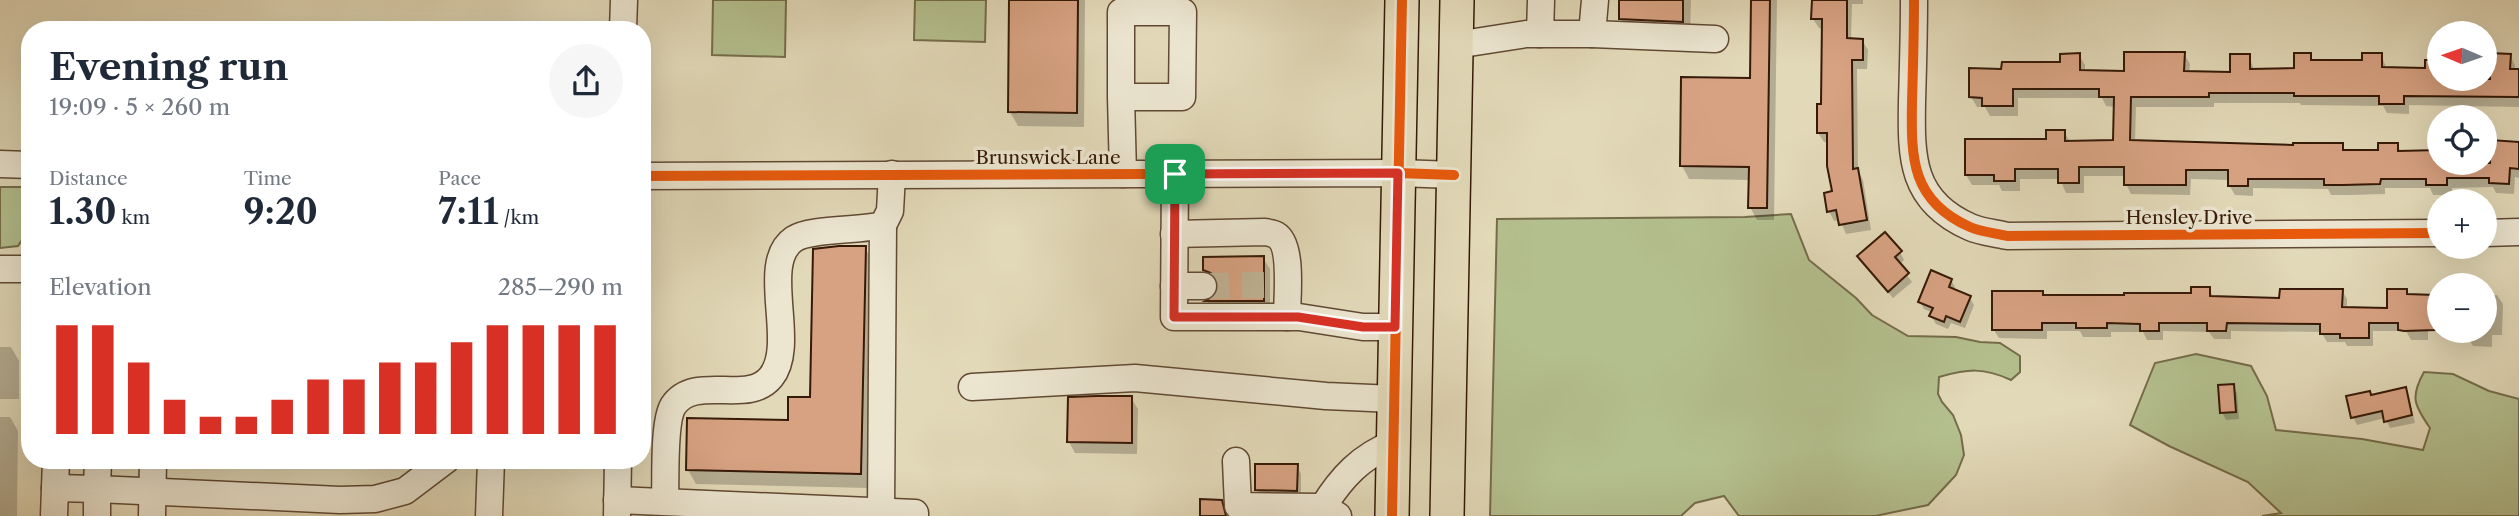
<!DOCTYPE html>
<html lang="en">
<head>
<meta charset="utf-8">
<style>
	:root { --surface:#fff; --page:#f6f6f7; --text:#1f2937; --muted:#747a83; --accent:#d93025 }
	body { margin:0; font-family:"Libre Caslon Text",serif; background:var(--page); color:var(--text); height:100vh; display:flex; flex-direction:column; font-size:26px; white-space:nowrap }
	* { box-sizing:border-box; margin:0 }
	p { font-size:23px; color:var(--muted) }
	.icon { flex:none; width:38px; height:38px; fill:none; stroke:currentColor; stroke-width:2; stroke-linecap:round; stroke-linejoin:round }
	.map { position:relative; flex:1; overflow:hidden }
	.panel { position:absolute; left:21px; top:21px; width:630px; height:448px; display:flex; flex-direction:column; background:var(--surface); border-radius:28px; box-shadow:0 7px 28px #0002 }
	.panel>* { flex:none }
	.needle { width:46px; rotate:272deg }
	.fabs { position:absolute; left:2427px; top:21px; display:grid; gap:14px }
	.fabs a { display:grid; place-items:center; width:70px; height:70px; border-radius:50%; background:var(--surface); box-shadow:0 7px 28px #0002; font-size:35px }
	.pin { position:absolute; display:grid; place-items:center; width:60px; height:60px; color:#fff; margin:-30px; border-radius:14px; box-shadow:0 4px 10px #0006 }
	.round { display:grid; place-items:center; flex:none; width:74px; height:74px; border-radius:37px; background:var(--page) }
	.overview { display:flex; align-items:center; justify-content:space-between; height:119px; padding:0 28px }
	h1 { font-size:38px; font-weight:800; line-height:52px }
	.figures { display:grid; grid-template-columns:repeat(3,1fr); gap:10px; height:119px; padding:7px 28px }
	.figures div { display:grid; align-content:center }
	.figures b { font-size:35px; font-weight:800 }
	.figures small { font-size:19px; font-weight:400 }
	.figures p { font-size:19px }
	.chart { height:196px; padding:14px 28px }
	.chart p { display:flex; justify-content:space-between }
	.chart svg { width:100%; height:126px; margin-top:7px; stroke:var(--accent); stroke-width:6 }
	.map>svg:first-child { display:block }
</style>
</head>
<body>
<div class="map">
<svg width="2519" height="516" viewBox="0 0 2519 516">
	<rect width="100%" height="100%" fill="#e2d9b8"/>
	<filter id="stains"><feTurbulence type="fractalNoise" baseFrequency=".00286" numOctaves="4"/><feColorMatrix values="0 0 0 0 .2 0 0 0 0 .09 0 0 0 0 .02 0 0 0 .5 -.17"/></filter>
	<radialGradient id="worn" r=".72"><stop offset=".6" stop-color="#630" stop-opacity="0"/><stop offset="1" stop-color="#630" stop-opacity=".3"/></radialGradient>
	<!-- green -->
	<g fill="#b4bf8e" stroke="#756c4a" stroke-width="2">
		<polygon points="713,0 786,0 785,57 712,55"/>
		<polygon points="915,0 986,0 985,42 914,40"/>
		<polygon points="0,187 30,187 30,228 18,246 0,248"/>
		<path d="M1791 214 1809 260 1856 298 1872 315 1908 336 1956 337 1980 342 2000 343 2020 356V372L2011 380C1983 367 1968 369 1939 377L1938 394 1942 402 1953 415 1961 435 1964 455 1956 475 1928 505 1875 516H1739L1724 496 1695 503 1681 516H1490L1497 219 1745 217Z"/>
		<path d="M2196 354 2251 366 2267 396 2276 430 2362 439 2423 450 2430 428C2414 405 2410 397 2424 372L2453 374 2489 391 2519 399V516H2262L2281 513 2248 482 2169 446 2130 425 2155 363Z"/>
	</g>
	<!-- shadow -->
	<g fill="#0003">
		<polygon points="1011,0 1085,0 1084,127 1018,126 1010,112"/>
		<polygon points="1621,0 1691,0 1690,36 1629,33 1621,19"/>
		<polygon points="1753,0 1777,0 1774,220 1757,220 1750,207 1750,180 1689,179 1682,166 1752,80"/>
		<polygon points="1813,0 1863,0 1863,4 1852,4 1851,40 1862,40 1868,50 1867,69 1857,69 1858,171 1863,180 1871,230 1846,234 1840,220 1834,221 1829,211 1834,193 1829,143 1824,142 1818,133 1823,106 1824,29 1819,28 1813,19"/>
		<polygon points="2184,54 2190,64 2189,73 2231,73 2249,56 2254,70 2296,70 2310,55 2314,62 2364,62 2381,55 2387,69 2440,79 2485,79 2485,55 2510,55 2515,65 2515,71 2519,71 2519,107 2409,105 2409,114 2387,113 2383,106 2301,105 2300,103 2214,103 2214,107 2136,107 2135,142 2295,147 2342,145 2346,152 2379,152 2397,144 2401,153 2439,152 2440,131 2440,163 2485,163 2485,144 2519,143 2519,178 2515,177 2514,194 2496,193 2493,187 2452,188 2452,195 2433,195 2430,188 2385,188 2385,194 2350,195 2331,195 2328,189 2253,188 2253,196 2235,195 2229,185 2229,180 2191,179 2190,195 2131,194 2126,184 2126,176 2084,176 2084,193 2066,193 2060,179 2020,179 2020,191 2002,191 1999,185 1972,185 1966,175 2048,141 2064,132 2071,143 2115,142 2115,107 2106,106 2102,98 2018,98 2018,116 1990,116 1985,107 1977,107 1971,97 2003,70 2062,64 2079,55 2085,65 2085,72 2126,73"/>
		<polygon points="865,248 873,262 869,488 696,484 688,470 789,422 812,399"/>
		<polygon points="1900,252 1904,260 1899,265 1912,282 1893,298 1860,257"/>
		<polygon points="1263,258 1270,269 1270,312 1213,312 1208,302 1218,296 1220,284 1211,281 1205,270"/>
		<polygon points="1951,280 1955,287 1954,291 1970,298 1974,305 1965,328 1951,323 1948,329 1936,324 1931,316 1933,313 1924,309 1920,302"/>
		<polygon points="2209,289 2214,298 2281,299 2342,290 2347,299 2347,309 2389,309 2406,291 2409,296 2440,296 2440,331 2485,331 2485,295 2497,295 2503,304 2502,335 2492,335 2492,347 2473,346 2469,339 2460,339 2455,331 2428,331 2428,340 2411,340 2406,331 2373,331 2373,346 2347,346 2345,342 2327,342 2321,332 2231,331 2231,339 2214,339 2209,332 2163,331 2163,340 2147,340 2143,332 2111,332 2111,337 2083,337 2080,331 2047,331 2047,339 1999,338 1993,329 2042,293 2044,297 2192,295"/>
		<polygon points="0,347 11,347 19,361 19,399 0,399"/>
		<polygon points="2233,386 2237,393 2239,419 2226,420 2222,412"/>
		<polygon points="2405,389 2409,397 2415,423 2390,428 2385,418 2357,425 2353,417 2371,397"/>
		<polygon points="1131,398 1138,409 1137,454 1075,453 1069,442"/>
		<polygon points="0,417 10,417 18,431 17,516 0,516"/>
		<polygon points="1297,466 1301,474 1301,498 1261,497 1257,490"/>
	</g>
	<!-- building -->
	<g fill="#d7a282" stroke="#361907" stroke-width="2">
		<polygon points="1009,0 1078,0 1077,113 1008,112"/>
		<polygon points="1619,0 1683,0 1683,22 1619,19"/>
		<polygon points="1751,0 1770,0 1767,208 1748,208 1749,167 1680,166 1681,77 1750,78"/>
		<polygon points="1812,0 1847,0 1847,38 1863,39 1863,60 1852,60 1853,169 1858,168 1867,220 1839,225 1836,210 1827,212 1824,193 1832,191 1827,166 1827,133 1817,133 1817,104 1821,104 1822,19 1811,19"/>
		<polygon points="2124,52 2185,52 2184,71 2230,72 2230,54 2250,54 2250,69 2294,68 2294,53 2311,53 2311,60 2362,60 2362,53 2382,53 2382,67 2425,68 2425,60 2440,60 2440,79 2490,79 2490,53 2511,54 2510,69 2519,69 2519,97 2404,96 2404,104 2379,104 2379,96 2294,96 2294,93 2209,93 2209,97 2131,97 2130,140 2293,145 2293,143 2343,143 2343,150 2378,150 2378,143 2398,143 2398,151 2440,150 2440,163 2490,163 2491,140 2519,142 2519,169 2510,168 2509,184 2489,183 2489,178 2447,178 2447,185 2426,185 2426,179 2381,179 2380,184 2343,185 2324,185 2324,179 2248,179 2248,186 2228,186 2228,170 2186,170 2186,185 2124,185 2124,167 2079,167 2079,183 2058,183 2058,169 2015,169 2015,181 1994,181 1994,175 1965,175 1965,139 2046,139 2046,130 2065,130 2065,141 2113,140 2114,97 2099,97 2099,89 2013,89 2013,106 1982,106 1982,98 1969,97 1969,68 2001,69 2002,62 2060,62 2060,54 2080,53 2080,70 2124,71"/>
		<polygon points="1885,232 1902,251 1895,257 1909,273 1888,292 1857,256"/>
		<polygon points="839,246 866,246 861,474 686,470 687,418 788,420 788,397 810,397 813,249"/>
		<polygon points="1264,256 1264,301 1205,301 1216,294 1219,285 1211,273 1203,270 1203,257"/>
		<polygon points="1931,270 1952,279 1949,287 1971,296 1960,322 1946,316 1944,322 1929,316 1933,308 1918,302"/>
		<polygon points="2191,287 2210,287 2210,296 2279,298 2280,289 2343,289 2342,307 2387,308 2387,289 2407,289 2407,294 2435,295 2435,330 2404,331 2398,330 2398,323 2369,323 2369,338 2340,338 2340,334 2320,334 2320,324 2227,323 2226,331 2207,331 2207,323 2159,323 2159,331 2140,331 2140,324 2107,323 2107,328 2076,328 2076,323 2042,323 2042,330 1992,330 1992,291 2043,291 2043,295 2124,295 2124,293 2191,293"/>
		<polygon points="2234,384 2236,412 2220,413 2218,385"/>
		<polygon points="2406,387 2412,415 2384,422 2382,411 2351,418 2346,396 2370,391 2371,395"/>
		<polygon points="1097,396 1132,396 1132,443 1067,442 1068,397"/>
		<polygon points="1255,464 1298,464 1297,491 1255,490"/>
		<polygon points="1200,499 1222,500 1226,516 1200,516"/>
	</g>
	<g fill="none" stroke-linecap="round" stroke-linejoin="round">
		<!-- minor-tunnel -->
		<polyline stroke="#c0b395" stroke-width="26" stroke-dasharray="26 13" stroke-linecap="butt" points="1203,286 1264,285"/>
		<!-- minor casing -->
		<g stroke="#614933" stroke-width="29">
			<g id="minor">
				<path d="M1914 0C1914 34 1913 68 1912 102 1911 158 1911 201 1970 227 1981 232 1995 233 2007 236L2440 233"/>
				<polyline points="623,30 624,0"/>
				<polyline points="1540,34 1541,0"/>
				<polyline points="1592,34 1715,39"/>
				<polyline points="1456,45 1526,34 1592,34 1595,0"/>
				<polyline points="1121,97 1121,12 1183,12 1182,97 1121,97 1123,174"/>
				<polyline points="0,164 30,165"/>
				<polyline points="1175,174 1174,317 1299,317 1363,327 1395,327"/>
				<polyline points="642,176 1398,173 1454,175"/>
				<polyline points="2485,233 2519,232"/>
				<path d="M1174 234 1265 232C1266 232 1275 234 1276 235 1293 245 1287 298 1287 317"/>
				<polyline points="0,269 30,269"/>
				<polyline points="1174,286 1203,286"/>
				<polyline points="972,387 1135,378 1326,396 1394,399"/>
				<polyline points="98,460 97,489 340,500 375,499 405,491 446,460"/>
				<polyline points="1236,461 1238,506 1323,507 1338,516"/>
				<polyline points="55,488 97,489 97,516"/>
				<polyline points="617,500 915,513 915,516"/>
				<path d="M665 502C666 481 663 423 673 406 695 373 748 406 771 377 798 344 758 263 794 239 811 228 860 231 883 225L890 211 892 174"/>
				<path d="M1323 507C1341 478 1361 456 1393 444"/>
				<polyline points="881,512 883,225"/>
				<polyline points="54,516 56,460"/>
				<polyline points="152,516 153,460"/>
				<polyline points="489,516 491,460"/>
				<polyline points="617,516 618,460"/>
			</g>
		</g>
		<!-- major casing -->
		<g stroke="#361907" stroke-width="36">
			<g id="major">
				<polyline points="1392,516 1402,0"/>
				<polyline points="1447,516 1457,0"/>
			</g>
		</g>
		<!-- minor -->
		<use href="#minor" stroke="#ece6d1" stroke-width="26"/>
		<!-- major -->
		<use href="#major" stroke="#e2d9b8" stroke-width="33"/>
		<!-- cycleway casing -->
		<g stroke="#ece6d1" stroke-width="15">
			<g id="cycleway">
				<path d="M1914 0C1914 34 1913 68 1912 102 1911 158 1911 201 1970 227 1981 232 1995 233 2007 236L2440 233"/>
				<polyline points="642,176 1398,173 1454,175"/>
				<polyline points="1392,516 1402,0"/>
			</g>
		</g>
		<!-- cycleway -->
		<use href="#cycleway" stroke="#e8590c" stroke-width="10"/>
	</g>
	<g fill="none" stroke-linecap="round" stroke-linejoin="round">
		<!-- route casing -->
		<g stroke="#fff" stroke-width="14">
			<polygon id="route" points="1398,173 1395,327 1363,327 1298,317 1174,317 1175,174"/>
		</g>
		<!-- route -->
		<use href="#route" stroke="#d93025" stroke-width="9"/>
	</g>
	<g text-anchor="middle" stroke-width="7" stroke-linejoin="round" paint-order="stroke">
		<!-- street labels -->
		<g font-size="19" fill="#361907" stroke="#ece6d1">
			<text x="1048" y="164">Brunswick Lane</text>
			<text x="2189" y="224">Hensley Drive</text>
		</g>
	</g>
	<rect width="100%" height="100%" filter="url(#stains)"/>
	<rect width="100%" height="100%" fill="url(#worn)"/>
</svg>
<div class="fabs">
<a><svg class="needle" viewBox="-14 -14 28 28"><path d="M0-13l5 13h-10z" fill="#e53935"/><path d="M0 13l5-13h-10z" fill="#747a83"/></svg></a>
<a><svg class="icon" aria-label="locate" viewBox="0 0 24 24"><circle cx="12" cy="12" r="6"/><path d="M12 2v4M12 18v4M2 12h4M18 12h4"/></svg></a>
<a>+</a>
<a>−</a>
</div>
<div class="pin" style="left:1175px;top:174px;background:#1e9e55"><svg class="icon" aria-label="arrive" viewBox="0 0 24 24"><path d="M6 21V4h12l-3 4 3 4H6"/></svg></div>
<section class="panel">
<div class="overview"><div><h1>Evening run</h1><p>19:09 · 5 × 260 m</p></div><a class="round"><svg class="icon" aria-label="share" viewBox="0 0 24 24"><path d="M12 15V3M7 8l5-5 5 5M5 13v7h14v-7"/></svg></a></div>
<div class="figures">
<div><p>Distance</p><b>1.30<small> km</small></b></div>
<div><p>Time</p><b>9:20</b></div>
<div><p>Pace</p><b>7:11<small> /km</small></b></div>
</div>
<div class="chart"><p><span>Elevation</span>285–290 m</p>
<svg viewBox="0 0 160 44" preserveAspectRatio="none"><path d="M5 44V6M15 44V6M25 44V19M35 44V32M45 44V38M55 44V38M65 44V32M75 44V25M85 44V25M95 44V19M105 44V19M115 44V12M125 44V6M135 44V6M145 44V6M155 44V6"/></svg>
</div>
</section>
</div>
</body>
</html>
